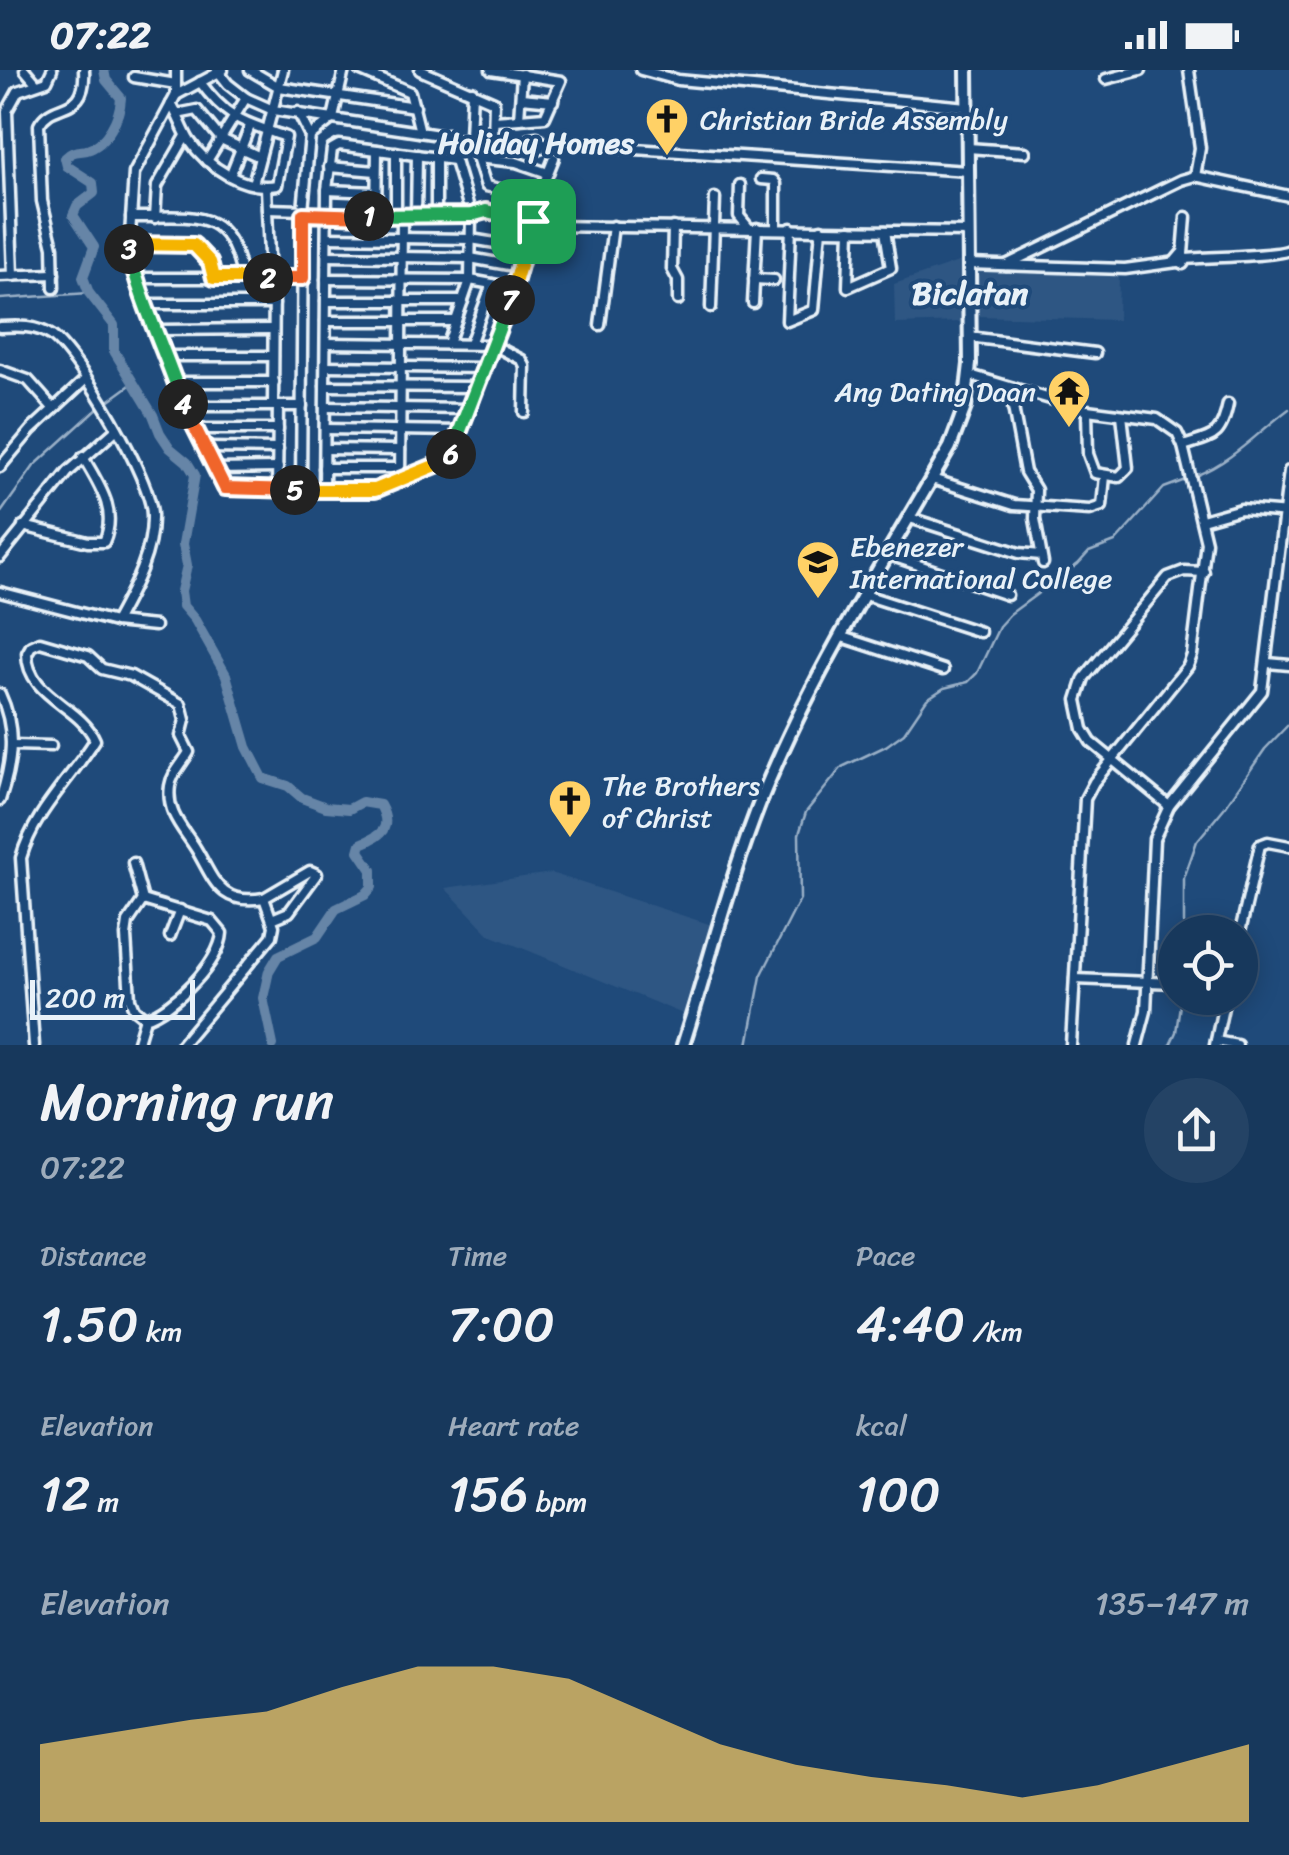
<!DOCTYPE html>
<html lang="en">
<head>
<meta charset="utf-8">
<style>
	:root { --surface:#17385c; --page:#244365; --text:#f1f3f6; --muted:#9eacbb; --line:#365272; --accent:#ffd166 }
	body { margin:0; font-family:Sriracha,sans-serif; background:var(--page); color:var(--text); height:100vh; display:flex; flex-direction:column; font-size:38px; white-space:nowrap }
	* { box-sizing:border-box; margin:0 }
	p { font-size:32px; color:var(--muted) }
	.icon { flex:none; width:55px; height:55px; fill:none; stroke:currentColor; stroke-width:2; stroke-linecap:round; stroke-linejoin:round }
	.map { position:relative; height:975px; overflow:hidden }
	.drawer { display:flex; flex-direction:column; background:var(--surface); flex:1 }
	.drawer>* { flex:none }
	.tools { position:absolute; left:1158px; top:845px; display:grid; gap:20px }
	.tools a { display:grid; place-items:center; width:100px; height:100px; border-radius:50%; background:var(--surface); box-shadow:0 5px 25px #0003,0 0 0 2px var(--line); font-size:50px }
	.scale { position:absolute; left:30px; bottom:25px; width:165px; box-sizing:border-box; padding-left:10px; border:5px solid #e8f1f8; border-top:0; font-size:28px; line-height:35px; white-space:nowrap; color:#e8f1f8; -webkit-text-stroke:8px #1f4a7a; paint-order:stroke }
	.pin { position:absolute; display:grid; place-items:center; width:85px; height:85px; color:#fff; margin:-42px; border-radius:20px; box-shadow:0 5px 15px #0006 }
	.km { position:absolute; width:50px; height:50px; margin:-25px; border-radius:50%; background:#222; color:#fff; font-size:28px; line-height:50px; text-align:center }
	.round { display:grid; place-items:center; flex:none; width:105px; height:105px; border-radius:52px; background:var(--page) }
	.overview { display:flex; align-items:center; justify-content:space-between; height:170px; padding:0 40px }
	h1 { font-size:55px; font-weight:600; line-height:75px }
	.stats { display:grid; grid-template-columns:repeat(3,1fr); gap:15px; height:170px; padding:10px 40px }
	.stats div { display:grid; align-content:center }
	.stats b { font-size:50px; font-weight:600 }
	.stats small { font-size:28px; font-weight:400 }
	.stats p { font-size:28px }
	.chart { height:280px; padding:20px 40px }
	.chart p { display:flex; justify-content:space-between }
	.chart svg { width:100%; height:180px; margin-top:10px; fill:var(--accent); opacity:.7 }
	.status { display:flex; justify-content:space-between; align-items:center; height:70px; padding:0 50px; background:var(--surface); direction:ltr }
	.status svg { height:28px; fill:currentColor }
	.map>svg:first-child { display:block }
</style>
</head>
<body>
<div class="status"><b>07:22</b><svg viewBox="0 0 49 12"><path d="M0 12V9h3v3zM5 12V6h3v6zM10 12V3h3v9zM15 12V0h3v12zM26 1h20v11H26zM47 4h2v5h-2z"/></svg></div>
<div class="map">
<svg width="1289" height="975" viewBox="0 0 1289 975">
	<rect width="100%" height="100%" fill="#1f4a7a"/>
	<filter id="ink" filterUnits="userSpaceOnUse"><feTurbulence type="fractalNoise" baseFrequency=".01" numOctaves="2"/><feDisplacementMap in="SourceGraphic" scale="20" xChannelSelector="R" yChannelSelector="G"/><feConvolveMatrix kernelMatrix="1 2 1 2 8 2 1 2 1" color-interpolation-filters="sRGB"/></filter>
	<g filter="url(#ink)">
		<!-- built -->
		<g fill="#2e5683">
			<polygon points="964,190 961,252 895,254 894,214"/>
			<polygon points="977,197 1119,204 1118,250 978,246"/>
			<polygon points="551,803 712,855 700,894 697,894 683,944 490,865 445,818"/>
		</g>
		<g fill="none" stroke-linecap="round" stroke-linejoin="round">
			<!-- stream -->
			<g stroke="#9ab0c7" stroke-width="2.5">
				<polyline points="0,229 89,223"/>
				<polyline points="107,332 133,313"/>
				<path d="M1195 406C1233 391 1257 363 1289 339"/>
				<polyline points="0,444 34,396 100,336"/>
				<polyline points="1184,862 1184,808 1197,771 1225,737 1265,679 1289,654"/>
				<polyline points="748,975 761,906 800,829 799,764 806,742 842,697 886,676 904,663 927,629 944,618 968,612 977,603 1000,555 1010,544 1078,494 1089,482 1115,472 1164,418 1188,409"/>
				<polyline points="1170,975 1176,962 1181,928"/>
			</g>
			<!-- river -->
			<path stroke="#6685a7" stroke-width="10" d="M104 0 106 10 121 28C120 47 107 74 87 80 77 82 73 80 65 88L67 96 93 113 94 123 77 136 73 145 94 177 83 207 89 223 114 255V281L153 345 160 363 170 378 187 392 195 405 183 474 187 495 181 521 183 536 195 550 226 605 247 677 263 708 288 716 302 728 326 737 349 739 362 732 380 735C393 758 381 766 361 774L359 781 372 800V817L365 825 336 839 317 867 278 886 269 901 263 928 273 975"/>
			<!-- minor casing -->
			<g stroke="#e8f1f8" stroke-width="15">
				<g id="minor">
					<polyline points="25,0 36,13"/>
					<polyline points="176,0 176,25 134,103 129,181 141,226 158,260 188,348 207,378 222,414 229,420 301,420 303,140 310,66 298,42"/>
					<polyline points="217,0 228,14 246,28 273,40 439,65 448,69 521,73"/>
					<polyline points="250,0 279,17 415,37"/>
					<polyline points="359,0 410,22 420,62"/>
					<polyline points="420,0 494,32 493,71"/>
					<polyline points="491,0 561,11 545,47 495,51"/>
					<polyline points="641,0 678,10 967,37"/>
					<polyline points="1189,0 1200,78 1195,106"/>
					<polyline points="134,7 176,14"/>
					<polyline points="1106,9 1141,0"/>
					<polyline points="472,21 470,66 486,116 538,128"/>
					<polyline points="176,25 223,0"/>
					<polyline points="521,28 553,31"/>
					<path d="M171 34C178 45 182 58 189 70 207 97 244 121 277 115L286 67C244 52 228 50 200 12"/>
					<polyline points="177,44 197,40 221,69 260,87"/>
					<polyline points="519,49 522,4"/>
					<polyline points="310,66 333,48 344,0"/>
					<polyline points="525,73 534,81 540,79 543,73 537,67 531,68 528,74"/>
					<polyline points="543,73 968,101"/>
					<polyline points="968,78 1025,82"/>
					<polyline points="396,82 396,146"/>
					<polyline points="436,88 436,145"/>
					<polyline points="476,88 516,92 548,103"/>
					<polyline points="207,91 246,28"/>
					<polyline points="329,97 376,101"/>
					<polyline points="230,106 250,56"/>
					<polyline points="761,109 773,110 776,114 776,158"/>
					<polyline points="253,114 283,0"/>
					<polyline points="740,115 739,146 748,157"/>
					<polyline points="266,117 270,208"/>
					<polyline points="327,120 376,122"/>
					<polyline points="267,139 303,140"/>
					<polyline points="303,144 471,145 470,210 448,274"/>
					<polyline points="416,145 417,85"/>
					<polyline points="376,146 377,80"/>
					<path d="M131 147C191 148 230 134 242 208"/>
					<polyline points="155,148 157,116 186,66"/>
					<polyline points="540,153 533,151 538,128 554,88"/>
					<polyline points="549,156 968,162"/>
					<polyline points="673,157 672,199 678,210 678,230"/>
					<polyline points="791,158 787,251 814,240 821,159"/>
					<polyline points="850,160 848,217 891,198 885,161"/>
					<polyline points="327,167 471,169 526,178"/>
					<polyline points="128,174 194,175 209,192 214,208"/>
					<polyline points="1183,184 1186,147"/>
					<polyline points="327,186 470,188 520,197"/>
					<path d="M1186 189 1181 184 1176 190 1183 194 1186 189C1206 187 1278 186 1289 180"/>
					<polyline points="969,194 1125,199 1177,192"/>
					<polyline points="1006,195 1181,110 1195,106 1289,126"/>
					<polyline points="0,206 54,204"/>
					<polyline points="13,206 7,41 18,21 47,11 52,0"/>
					<polyline points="136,208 303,208"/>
					<polyline points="326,209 470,210 514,218"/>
					<polyline points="754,209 774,210"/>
					<path d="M54 218 53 177 42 131 39 55C52 29 87 48 84 0"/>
					<polyline points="326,231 463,231"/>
					<polyline points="753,233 757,158"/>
					<polyline points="146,234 274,234"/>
					<polyline points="711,237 715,128"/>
					<polyline points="326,251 456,251"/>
					<polyline points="600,255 613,156"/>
					<path d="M0 257C18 256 36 255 52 266 80 287 152 410 152 445 153 484 133 519 115 552"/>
					<polyline points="158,260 273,259"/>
					<polyline points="969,267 1095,283"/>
					<polyline points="326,273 493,275 522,290 525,296 524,342"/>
					<polyline points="470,274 492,214"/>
					<polyline points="167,286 273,286"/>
					<polyline points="326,296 484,298"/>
					<polyline points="0,300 28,310 53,338"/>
					<polyline points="970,305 1087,340 1157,349 1177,363 1183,376 1206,472 1192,585 1188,596 1094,712 1085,729 1071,975"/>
					<polyline points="175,312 274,312"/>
					<polyline points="325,316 477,317"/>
					<polyline points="1013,318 1012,332 1025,402 1036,420 1035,449 1043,493"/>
					<polyline points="184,336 302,336"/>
					<polyline points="273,336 274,207"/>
					<polyline points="325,337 468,339"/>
					<polyline points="1087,340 1088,384 1095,403 1119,407 1128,398 1122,345"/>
					<polyline points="194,359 278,359"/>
					<polyline points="325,359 461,361"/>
					<path d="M1183 376C1214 366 1221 368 1228 334"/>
					<polyline points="207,378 278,379"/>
					<polyline points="325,379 400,380"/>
					<polyline points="0,397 31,360 86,309"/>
					<polyline points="324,398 400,398"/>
					<polyline points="217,399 278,398"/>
					<polyline points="932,409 1014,435 1090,440 1102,436 1105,406"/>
					<polyline points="400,410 402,146"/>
					<polyline points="324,419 327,120 332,79 339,75 454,90"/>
					<polyline points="277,420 278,336"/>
					<polyline points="301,433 301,420 375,420 446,391 461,361 493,275 533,151 486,141 471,145 447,64"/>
					<polyline points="910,448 1019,483 1041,485"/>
					<polyline points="1202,450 1241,439 1289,443"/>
					<path d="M23 456 88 472H104C118 440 99 415 83 387"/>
					<polyline points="889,485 1007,525"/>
					<polyline points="0,487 68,402 117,359"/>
					<polyline points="0,522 115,552 155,556"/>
					<polyline points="865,525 980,562"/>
					<polyline points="842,567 943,600"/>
					<polyline points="1268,593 1289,595"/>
					<path d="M0 624C17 660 12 693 0 730"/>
					<polyline points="13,675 51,676"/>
					<polyline points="1169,736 1091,672 1083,659 1077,630 1084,608 1168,507 1184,501 1204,502"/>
					<polyline points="133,793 143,830"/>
					<polyline points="264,828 310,801 317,804 289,842 272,849"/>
					<path d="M143 830 212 851 222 863C220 893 173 939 145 948L134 939 130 929 126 866 128 852Z"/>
					<polyline points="1240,862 1260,775 1268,772 1289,776"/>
					<polyline points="170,866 180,840"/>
					<polyline points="1075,909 1175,913"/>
					<polyline points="1216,971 1237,975"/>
					<path d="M34 975 21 788C34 742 70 710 95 670 81 636 27 627 27 583L31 576 40 572 88 586 102 599 131 606 181 634 185 650 181 666 189 682C183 693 172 703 170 716 166 743 183 758 196 779 214 809 219 836 264 828L274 856 272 866 181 975"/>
					<polyline points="137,975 145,948"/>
					<polyline points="1137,975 1146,941 1154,769 1169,736 1262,621 1289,401"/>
					<polyline points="1215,975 1225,928"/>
				</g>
			</g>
			<!-- major casing -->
			<g stroke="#e8f1f8" stroke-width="18">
				<path id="major" d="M683 975C713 881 736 782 777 692 825 583 891 480 950 377L965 337 970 294 967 0"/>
			</g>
			<!-- minor -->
			<use href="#minor" stroke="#1f4a7a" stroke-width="8"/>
			<!-- major -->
			<use href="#major" stroke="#1f4a7a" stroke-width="10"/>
		</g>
	</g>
	<g fill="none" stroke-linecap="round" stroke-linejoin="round" filter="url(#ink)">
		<!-- split-1 casing -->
		<g stroke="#fff" stroke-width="20">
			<polyline id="split-1" points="369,146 471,145 486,141 533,151"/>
		</g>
		<!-- split-2 casing -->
		<g stroke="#fff" stroke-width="20">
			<polyline id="split-2" points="268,208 303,208 303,144 369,146"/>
		</g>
		<!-- split-3 casing -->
		<g stroke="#fff" stroke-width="20">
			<polyline id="split-3" points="129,179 128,174 194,175 210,192 214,208 268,208"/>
		</g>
		<!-- split-4 casing -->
		<g stroke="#fff" stroke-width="20">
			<path id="split-4" d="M129 179C140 232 166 282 183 334"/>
		</g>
		<!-- split-5 casing -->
		<g stroke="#fff" stroke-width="20">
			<polyline id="split-5" points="183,334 225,418 295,420"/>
		</g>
		<!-- split-6 casing -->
		<g stroke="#fff" stroke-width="20">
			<polyline id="split-6" points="295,420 375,420 446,391 451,384"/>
		</g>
		<!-- split-7 casing -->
		<g stroke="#fff" stroke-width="20">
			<polyline id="split-7" points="451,384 510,230"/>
		</g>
		<!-- split-8 casing -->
		<g stroke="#fff" stroke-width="20">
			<polyline id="split-8" points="510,230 533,151"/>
		</g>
		<!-- split-1 -->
		<use href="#split-1" stroke="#22a559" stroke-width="12"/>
		<!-- split-2 -->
		<use href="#split-2" stroke="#f0652b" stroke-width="12"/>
		<!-- split-3 -->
		<use href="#split-3" stroke="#f5b400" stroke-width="12"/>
		<!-- split-4 -->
		<use href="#split-4" stroke="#22a559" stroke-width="12"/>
		<!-- split-5 -->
		<use href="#split-5" stroke="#f0652b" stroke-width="12"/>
		<!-- split-6 -->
		<use href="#split-6" stroke="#f5b400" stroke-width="12"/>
		<!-- split-7 -->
		<use href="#split-7" stroke="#22a559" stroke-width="12"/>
		<!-- split-8 -->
		<use href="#split-8" stroke="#f5b400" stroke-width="12"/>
	</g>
	<!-- icons -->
	<defs>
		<g id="church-pin" transform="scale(2.25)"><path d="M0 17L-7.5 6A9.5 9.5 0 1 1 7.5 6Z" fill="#ffd166" stroke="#1f4a7a"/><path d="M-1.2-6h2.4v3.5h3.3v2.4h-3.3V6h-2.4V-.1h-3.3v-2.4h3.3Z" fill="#111"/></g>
		<g id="temple-pin" transform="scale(2.25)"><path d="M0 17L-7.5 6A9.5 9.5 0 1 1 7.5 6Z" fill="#ffd166" stroke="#1f4a7a"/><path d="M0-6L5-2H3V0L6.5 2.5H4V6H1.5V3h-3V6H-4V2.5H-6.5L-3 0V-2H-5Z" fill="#111"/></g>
		<g id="university-pin" transform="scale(2.25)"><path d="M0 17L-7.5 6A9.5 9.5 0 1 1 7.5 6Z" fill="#ffd166" stroke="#1f4a7a"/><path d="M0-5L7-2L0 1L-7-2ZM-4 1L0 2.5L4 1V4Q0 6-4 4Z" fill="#111"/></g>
	</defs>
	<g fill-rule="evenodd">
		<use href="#church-pin" x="667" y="49"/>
		<use href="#temple-pin" x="1069" y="321"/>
		<use href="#university-pin" x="818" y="492"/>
		<use href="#church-pin" x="570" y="731"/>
	</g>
	<g text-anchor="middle" stroke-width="8" stroke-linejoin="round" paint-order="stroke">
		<!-- poi labels -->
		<g font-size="28" fill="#e8f1f8" stroke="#1f4a7a" text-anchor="start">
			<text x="700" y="59">Christian Bride Assembly</text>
			<text x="1036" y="331" text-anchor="end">Ang Dating Daan</text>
			<text x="850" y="486">Ebenezer<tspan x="850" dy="32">International College</tspan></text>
			<text x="602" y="725">The Brothers<tspan x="602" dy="32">of Christ</tspan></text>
		</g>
		<!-- neighbourhood labels -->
		<g font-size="30" font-weight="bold" fill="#e8f1f8" stroke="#1f4a7a">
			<text x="536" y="83">Holiday Homes</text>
		</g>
		<!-- quarter labels -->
		<g font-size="32" font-weight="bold" fill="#e8f1f8" stroke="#1f4a7a">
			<text x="970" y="234">Biclatan</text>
		</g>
	</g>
</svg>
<div class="tools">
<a><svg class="icon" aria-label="locate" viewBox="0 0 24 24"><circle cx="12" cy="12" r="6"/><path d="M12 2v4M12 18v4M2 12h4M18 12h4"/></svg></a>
</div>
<div class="scale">200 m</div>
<div class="pin" style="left:533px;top:151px;background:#1e9e55"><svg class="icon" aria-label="arrive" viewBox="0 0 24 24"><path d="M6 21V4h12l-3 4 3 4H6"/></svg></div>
<b class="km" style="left:369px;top:146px">1</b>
<b class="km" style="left:268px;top:208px">2</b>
<b class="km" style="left:129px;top:179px">3</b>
<b class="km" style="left:183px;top:334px">4</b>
<b class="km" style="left:295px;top:420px">5</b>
<b class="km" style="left:451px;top:384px">6</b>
<b class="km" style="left:510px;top:230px">7</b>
</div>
<section class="drawer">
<div class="overview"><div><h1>Morning run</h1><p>07:22</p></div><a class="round"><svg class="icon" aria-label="share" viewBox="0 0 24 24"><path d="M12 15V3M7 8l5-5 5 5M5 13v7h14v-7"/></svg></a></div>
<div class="stats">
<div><p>Distance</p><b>1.50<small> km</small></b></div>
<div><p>Time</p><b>7:00</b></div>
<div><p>Pace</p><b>4:40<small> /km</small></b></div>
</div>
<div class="stats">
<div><p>Elevation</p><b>12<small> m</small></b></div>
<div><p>Heart rate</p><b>156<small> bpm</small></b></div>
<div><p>kcal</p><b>100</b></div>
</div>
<div class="chart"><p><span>Elevation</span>135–147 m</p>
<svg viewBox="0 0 160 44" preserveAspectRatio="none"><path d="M0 44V25L10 22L20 19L30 17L40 11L50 6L60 6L70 9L80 17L90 25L100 30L110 33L120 35L130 38L140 35L150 30L160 25V44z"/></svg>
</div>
</section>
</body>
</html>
